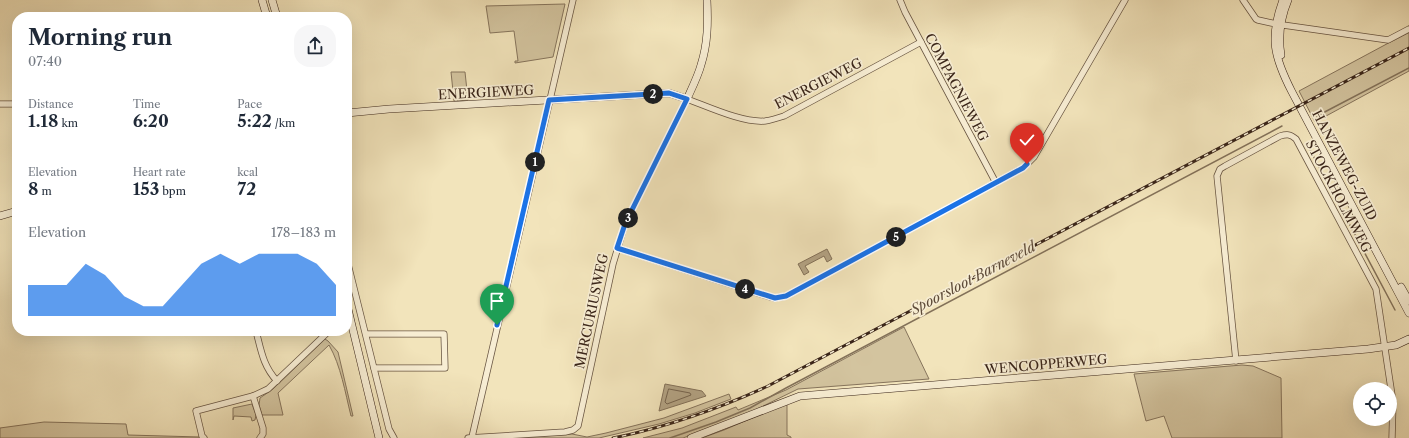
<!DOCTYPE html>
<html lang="en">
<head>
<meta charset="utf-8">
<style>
	:root { --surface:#fff; --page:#f6f6f7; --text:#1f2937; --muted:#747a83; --accent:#1a73e8 }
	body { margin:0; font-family:"Libre Caslon Text",serif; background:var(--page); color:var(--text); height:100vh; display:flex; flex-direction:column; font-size:15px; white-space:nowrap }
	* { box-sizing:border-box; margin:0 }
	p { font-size:13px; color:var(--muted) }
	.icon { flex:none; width:22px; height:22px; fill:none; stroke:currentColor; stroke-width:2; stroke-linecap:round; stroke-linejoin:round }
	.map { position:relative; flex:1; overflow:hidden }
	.panel { position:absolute; left:12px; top:12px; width:340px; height:324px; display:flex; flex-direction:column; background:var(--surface); border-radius:16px; box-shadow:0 4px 16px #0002 }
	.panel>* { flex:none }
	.controls { position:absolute; left:1353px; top:382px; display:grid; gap:8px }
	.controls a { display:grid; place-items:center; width:44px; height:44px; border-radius:50%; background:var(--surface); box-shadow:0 4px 16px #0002; font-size:20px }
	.pin { position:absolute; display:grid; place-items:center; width:34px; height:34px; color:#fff; margin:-41px -17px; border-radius:50% 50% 50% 0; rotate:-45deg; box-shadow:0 0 4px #0007 }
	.pin .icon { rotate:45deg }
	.km { position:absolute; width:20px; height:20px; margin:-10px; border-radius:50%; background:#222; color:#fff; font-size:11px; line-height:20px; text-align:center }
	.round { display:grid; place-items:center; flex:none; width:42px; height:42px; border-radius:16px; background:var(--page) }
	.overview { display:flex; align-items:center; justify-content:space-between; height:68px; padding:0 16px }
	h1 { font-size:22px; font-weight:800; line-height:30px }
	.metrics { display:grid; grid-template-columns:repeat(3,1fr); gap:6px; height:68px; padding:4px 16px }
	.metrics div { display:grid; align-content:center }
	.metrics b { font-size:17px; font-weight:800 }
	.metrics small { font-size:11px; font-weight:400 }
	.metrics p { font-size:11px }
	.chart { height:112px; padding:8px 16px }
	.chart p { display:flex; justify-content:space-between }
	.chart svg { width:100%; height:72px; margin-top:4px; fill:var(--accent); opacity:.7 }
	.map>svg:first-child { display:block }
</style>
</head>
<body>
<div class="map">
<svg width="1409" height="438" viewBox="0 0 1409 438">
	<rect width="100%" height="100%" fill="#f2e4bb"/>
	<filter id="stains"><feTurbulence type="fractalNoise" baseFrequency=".005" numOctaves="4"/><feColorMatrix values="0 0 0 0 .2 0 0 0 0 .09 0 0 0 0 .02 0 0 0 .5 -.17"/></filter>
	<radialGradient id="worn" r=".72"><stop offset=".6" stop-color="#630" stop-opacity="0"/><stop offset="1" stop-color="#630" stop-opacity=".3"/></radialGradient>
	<!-- green -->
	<g fill="#d3c49f" stroke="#86745c">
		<polygon points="565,4 553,57 515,63 515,61 518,61 514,31 490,33 486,6"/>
		<polygon points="1409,32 1409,71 1315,122 1299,91"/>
		<polygon points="451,72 465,72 468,100 454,101"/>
		<polygon points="904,327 929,379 798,389 753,411 683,438 643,438 682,428 736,407 738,410 786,390"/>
		<path d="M325 339 328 341 338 352 353 416H351C345 392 341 366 329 345L278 393 283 415H262L259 405 260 398 273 389Z"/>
		<polygon points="1242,365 1253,366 1281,378 1282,438 1172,438 1164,416 1146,421 1134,374"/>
		<polygon points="729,394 731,399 695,413 659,424 599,438 515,438 572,434 587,437 606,433 664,418"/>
		<polygon points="787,403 787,435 791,437 791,438 702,438 724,430"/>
		<polygon points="252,404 256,415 255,420 252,421 251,417 234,416 233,420 233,408"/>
		<polygon points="44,422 126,424 128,435 200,437 201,438 0,438 0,428"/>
	</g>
	<!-- water -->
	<g fill="#b3a384" stroke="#837159">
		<polygon points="827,249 832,259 827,262 824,256 805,266 809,272 804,275 798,264"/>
		<polygon points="665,384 702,391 706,396 659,411"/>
	</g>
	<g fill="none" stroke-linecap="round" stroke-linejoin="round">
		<!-- shore -->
		<polygon stroke="#76644e" stroke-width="1" points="669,389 690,393 691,395 667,404 665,402 668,391"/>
		<!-- stream -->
		<g stroke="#837159" stroke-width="1.5">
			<polyline points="1317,116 1409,68"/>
			<polyline points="1309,148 1395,310"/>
			<polyline points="670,438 716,422 750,408 786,388 1282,126"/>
		</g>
		<!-- street casing -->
		<g stroke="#685542" stroke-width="7">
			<g id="street">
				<polyline points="900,0 905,12 996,183"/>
				<polyline points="1243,0 1256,19 1258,20 1276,24 1388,40 1409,29"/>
				<polyline points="0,104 17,104"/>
				<polyline points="617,248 770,297 775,298 786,296 1023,168 1034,157 1125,0"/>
				<polyline points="347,260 389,429 394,438"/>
				<path d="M256 331C261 350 263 366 277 381"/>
				<polyline points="366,334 444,334 445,368 374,368"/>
				<path d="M1236 361 1217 176 1220 169 1225 166 1280 136C1287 134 1290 134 1296 139L1376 289 1393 402 1392 438"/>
				<polyline points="253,396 268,389 329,331"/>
				<polyline points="472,437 573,0"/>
				<polyline points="204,438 202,436 196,411 253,396 263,428 263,434 260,438"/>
				<path d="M468 438 565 432 573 430 578 426 613 264 625 224 687 99C709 107 743 123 765 121 772 120 778 118 784 116L921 42"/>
			</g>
		</g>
		<!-- secondary casing -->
		<g stroke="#3a2519" stroke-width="8">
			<g id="secondary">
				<polyline points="262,0 267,17"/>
				<polyline points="272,0 277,17"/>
				<path d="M1283 0C1269 38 1274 57 1292 92L1409 313"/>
				<path d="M1281 55C1278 37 1281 17 1288 0"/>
				<path d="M347 113 389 109 669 93 687 99C692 88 698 76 701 65 708 43 708 22 707 0"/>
				<polyline points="0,216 17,211"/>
				<polyline points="1401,287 1409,301"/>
				<polyline points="347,305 379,438"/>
				<polyline points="691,438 800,396 1368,349 1396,345 1409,339"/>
			</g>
		</g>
		<!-- street -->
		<use href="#street" stroke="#f7edd3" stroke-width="5.5"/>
		<!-- secondary -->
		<use href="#secondary" stroke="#f7edd3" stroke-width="7"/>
		<!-- rail casing -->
		<g stroke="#3a2519" stroke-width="3">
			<path id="rail" d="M613 438C667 427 718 409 768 386L1409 48"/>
		</g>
		<!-- rail -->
		<use href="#rail" stroke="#f7edd3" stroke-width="1.5" stroke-dasharray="4.5" stroke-linecap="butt"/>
	</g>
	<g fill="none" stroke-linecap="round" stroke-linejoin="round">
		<!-- route casing -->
		<g stroke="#fff" stroke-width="8">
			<polyline id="route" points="497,325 549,100 669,93 687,99 625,224 617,248 775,298 786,296 1023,168 1027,164"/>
		</g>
		<!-- route -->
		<use href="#route" stroke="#1a73e8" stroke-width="5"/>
	</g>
	<g text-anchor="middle" stroke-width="3.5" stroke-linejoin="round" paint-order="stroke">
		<!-- street labels -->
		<g font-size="13" fill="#3a2519" stroke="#f7edd3">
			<text transform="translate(818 83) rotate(-27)" y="5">ENERGIEWEG</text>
			<text transform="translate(957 87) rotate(62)" y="5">COMPAGNIEWEG</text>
			<text transform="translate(486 92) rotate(-3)" y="5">ENERGIEWEG</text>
			<text transform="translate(1345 165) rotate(62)" y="5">HANZEWEG-ZUID</text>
			<text transform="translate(1339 196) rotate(62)" y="5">STOCKHOLMWEG</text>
			<text transform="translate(591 311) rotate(-78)" y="5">MERCURIUSWEG</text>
			<text transform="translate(1046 364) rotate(-5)" y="5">WENCOPPERWEG</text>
		</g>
		<!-- water labels -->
		<g font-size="14" font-style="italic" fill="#5e4b39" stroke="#f7edd3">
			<text transform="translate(973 278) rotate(-28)" y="5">Spoorsloot Barneveld</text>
		</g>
	</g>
	<rect width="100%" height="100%" filter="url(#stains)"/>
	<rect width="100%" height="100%" fill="url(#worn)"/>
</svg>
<div class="controls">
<a><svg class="icon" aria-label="locate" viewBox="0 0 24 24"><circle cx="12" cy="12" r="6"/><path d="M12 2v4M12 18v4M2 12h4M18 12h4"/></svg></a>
</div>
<div class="pin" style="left:497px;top:325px;background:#1e9e55"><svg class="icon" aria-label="arrive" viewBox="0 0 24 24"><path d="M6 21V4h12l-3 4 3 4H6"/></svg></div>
<div class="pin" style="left:1027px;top:164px;background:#d93025"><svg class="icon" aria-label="check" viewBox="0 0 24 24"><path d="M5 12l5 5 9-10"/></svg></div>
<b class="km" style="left:535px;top:162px">1</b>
<b class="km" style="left:653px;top:94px">2</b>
<b class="km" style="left:628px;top:218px">3</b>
<b class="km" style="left:745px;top:289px">4</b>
<b class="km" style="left:896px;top:237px">5</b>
<section class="panel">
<div class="overview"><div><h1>Morning run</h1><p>07:40</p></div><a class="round"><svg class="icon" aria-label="share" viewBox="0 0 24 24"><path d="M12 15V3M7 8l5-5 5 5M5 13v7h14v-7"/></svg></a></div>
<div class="metrics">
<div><p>Distance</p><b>1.18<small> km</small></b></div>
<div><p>Time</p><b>6:20</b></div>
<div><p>Pace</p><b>5:22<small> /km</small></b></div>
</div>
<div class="metrics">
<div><p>Elevation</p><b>8<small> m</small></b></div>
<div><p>Heart rate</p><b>153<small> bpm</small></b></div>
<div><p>kcal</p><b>72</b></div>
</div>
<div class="chart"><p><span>Elevation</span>178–183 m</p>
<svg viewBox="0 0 160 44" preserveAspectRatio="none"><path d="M0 44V25L10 25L20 25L30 12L40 19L50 32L60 38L70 38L80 25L90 12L100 6L110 12L120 6L130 6L140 6L150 12L160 25V44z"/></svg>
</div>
</section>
</div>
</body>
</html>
